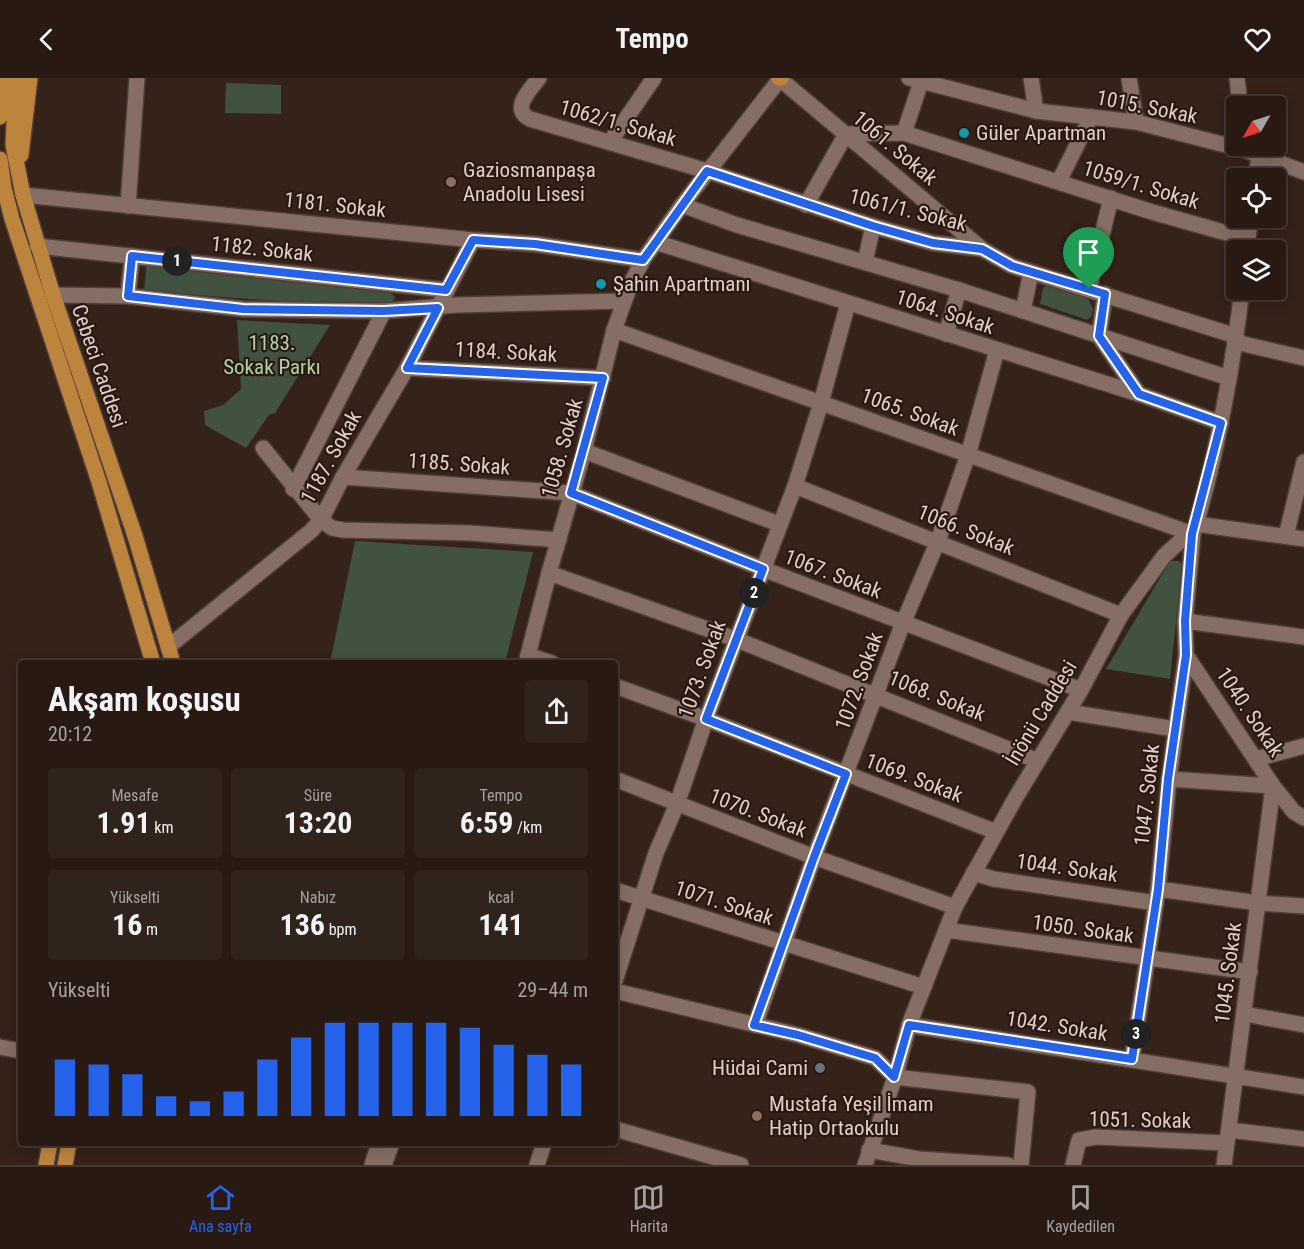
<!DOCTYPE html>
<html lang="tr">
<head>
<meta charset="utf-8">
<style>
	:root { --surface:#281a13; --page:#30231c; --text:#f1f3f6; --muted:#a5a1a0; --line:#443833; --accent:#2563eb }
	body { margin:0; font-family:"Roboto Condensed",sans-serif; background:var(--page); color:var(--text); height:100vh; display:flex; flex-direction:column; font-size:22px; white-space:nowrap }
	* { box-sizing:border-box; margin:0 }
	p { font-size:20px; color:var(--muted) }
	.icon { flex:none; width:33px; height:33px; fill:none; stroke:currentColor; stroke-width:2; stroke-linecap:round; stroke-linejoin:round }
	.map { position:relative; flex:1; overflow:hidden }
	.side { position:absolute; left:18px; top:582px; width:600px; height:486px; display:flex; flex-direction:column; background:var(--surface); border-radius:6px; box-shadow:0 3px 15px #0003,0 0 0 2px var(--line) }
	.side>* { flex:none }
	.needle { width:39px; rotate:231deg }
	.tools { position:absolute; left:1226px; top:18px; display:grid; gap:12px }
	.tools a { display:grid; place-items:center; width:60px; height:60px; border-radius:6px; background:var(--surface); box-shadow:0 3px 15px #0003,0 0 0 2px var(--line); font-size:30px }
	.pin { position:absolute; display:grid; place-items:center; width:51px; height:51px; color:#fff; margin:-62px -26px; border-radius:50% 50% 50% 0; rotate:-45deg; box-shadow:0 0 6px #0007 }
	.pin .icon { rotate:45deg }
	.km { position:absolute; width:30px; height:30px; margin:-15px; border-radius:50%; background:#222; color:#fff; font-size:16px; line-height:30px; text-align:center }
	.round { display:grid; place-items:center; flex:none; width:63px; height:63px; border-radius:6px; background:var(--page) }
	.headline { display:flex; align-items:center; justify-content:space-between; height:102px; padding:0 30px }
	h1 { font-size:33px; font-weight:700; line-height:45px }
	.metrics { display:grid; grid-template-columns:repeat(3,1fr); gap:9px; height:102px; padding:6px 30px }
	.metrics div { display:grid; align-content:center; border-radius:6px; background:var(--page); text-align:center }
	.metrics b { font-size:30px; font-weight:700 }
	.metrics small { font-size:16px; font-weight:400 }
	.metrics p { font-size:16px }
	.chart { height:168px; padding:12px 30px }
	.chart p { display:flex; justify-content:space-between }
	.chart svg { width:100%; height:108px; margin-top:6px; stroke:var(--accent); stroke-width:6 }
	header { display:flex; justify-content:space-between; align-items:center; height:78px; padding:0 30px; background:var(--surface); font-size:27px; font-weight:700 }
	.tabs { display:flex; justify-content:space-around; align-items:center; height:84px; border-top:2px solid var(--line); background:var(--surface); font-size:16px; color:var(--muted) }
	.tabs a { display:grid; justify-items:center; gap:3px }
	.tabs .active { color:var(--accent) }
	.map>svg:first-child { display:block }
</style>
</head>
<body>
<header><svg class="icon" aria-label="back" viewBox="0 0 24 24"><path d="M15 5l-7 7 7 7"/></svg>Tempo<svg class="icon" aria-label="heart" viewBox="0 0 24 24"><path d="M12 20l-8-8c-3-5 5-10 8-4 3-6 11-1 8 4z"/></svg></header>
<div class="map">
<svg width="1304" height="1087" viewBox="0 0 1304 1087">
	<rect width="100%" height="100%" fill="#352219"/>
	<!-- green -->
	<g fill="#425240">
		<polygon points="226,5 281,7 281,36 225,35"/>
		<polygon points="147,182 390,214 395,219 392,225 388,225 317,226 144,213"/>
		<polygon points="1046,207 1088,220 1093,231 1091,239 1087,242 1040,226 1043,210"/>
		<polygon points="237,242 330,247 275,335 269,337 246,370 205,347 204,333 223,327 241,311"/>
		<polygon points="355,463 533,474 505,585 330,585"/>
		<polygon points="1170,483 1179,483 1182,487 1170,601 1106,591"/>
	</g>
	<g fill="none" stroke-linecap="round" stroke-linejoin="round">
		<!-- minor casing -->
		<g stroke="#4e3e37" stroke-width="18">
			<g id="minor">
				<path d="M539 0C530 12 510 31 530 41L707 93 873 148 933 165 982 171 1012 188 1236 258"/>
				<polyline points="909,0 1036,33 1136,44 1245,72 1304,94"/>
				<polyline points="1031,0 1036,33"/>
				<polyline points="1129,0 1136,44"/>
				<polyline points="1237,0 1240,28"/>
				<polyline points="904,55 921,4"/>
				<polyline points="610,64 654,0"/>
				<polyline points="1256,100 1259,77"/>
				<polyline points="1059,103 1091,39"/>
				<polyline points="23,117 473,162 535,166 643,182"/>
				<polyline points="682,127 737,147 959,212 1229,300"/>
				<polyline points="806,127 846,56 904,55 1152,134 1248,161"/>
				<polyline points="128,128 137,0"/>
				<polyline points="655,164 1139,316 1221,345"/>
				<polyline points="37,168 446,212"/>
				<polyline points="1246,172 1251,140"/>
				<polyline points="865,184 873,148"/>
				<polyline points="1089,211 1111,120"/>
				<polyline points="1105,216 1099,258 1139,316"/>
				<polyline points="53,217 128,218 243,231 384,233 456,227 623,223"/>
				<polyline points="128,218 132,178"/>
				<polyline points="1023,233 1031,194"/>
				<polyline points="614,252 1193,456 1185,543 1186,577 1169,701 1158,811 1132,981"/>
				<polyline points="946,256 959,212"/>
				<polyline points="1235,264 1304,280"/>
				<polyline points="407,290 603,300"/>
				<polyline points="263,370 321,442 332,450 343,452 471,455 559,462"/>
				<polyline points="584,373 779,446"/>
				<polyline points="343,399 571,415 763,491 1081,612"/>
				<polyline points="795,408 1121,537"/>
				<polyline points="293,411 384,233"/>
				<polyline points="1196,446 1304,461"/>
				<polyline points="1286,458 1304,384"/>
				<polyline points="549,495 735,561 1038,683"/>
				<polyline points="1185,543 1304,559"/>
				<polyline points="168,569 311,453 321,442 343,399 407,290 473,162"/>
				<polyline points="528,577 552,585"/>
				<polyline points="1186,577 1273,708 1294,734 1304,740"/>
				<polyline points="526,585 549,495 584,373 614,252 631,205 643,182 682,127 780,1 982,171"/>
				<polyline points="615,608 706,641 996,754"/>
				<polyline points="1068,634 1175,651"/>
				<polyline points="1256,681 1304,668"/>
				<polyline points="615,701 814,779 955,829"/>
				<polyline points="1169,701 1273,708"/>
				<polyline points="973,795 994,801 1156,825"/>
				<polyline points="1158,811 1258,825 1304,828"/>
				<polyline points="615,812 924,909"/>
				<polyline points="946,852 1250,894"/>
				<polyline points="615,903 656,775 677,726 706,641 795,408 821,325 848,225"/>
				<polyline points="615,913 798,957 875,980 895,999 1028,1014 1021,1087"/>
				<polyline points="1245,936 1304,947"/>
				<polyline points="755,947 814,779 903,545 938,463 968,377 997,272"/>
				<polyline points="909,947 1304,1009"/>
				<polyline points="0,969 21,973"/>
				<polyline points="615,1051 741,1087"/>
				<polyline points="1229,1052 1304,1061"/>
				<polyline points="869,1072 919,1081 1008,1087"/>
				<polyline points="372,1087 379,1065"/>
				<polyline points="384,1087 392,1065"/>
				<polyline points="537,1087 544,1065"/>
				<path d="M865 1087 895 999 909 947 955 829 1016 719 1081 612 1121 537 1164 478 1179 464 1193 456C1217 377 1232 294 1242 212"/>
				<polyline points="1073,1087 1079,1062 1096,1059 1227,1065"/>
				<polyline points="1224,1087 1273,708"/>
			</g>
		</g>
		<!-- major casing -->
		<g stroke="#4e3e37" stroke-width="18">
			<g id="major">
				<polyline points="16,0 13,67 23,117 53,217 135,458 173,585"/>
				<polyline points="779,0 781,0"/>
				<polyline points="0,39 2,0"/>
				<polyline points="21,77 30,0"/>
				<polyline points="0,81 4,110 12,141 99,404 153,585"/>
				<polyline points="46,1087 50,1065"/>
				<polyline points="65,1087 69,1065"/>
			</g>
		</g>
		<!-- minor -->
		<use href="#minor" stroke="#866e64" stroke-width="15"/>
		<!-- major -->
		<use href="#major" stroke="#bd843e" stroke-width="15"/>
	</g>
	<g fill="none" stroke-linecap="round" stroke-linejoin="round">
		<!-- route casing -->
		<g stroke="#fff" stroke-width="12">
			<polygon id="route" points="707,93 873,148 933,165 982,171 1012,188 1105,216 1099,258 1139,316 1221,345 1192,456 1185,543 1186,577 1168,701 1158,811 1132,981 909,947 894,999 875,980 798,957 754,947 814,779 846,696 706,641 763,491 571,415 603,300 407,290 438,230 384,233 243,231 128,218 132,178 446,212 473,162 535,166 643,182"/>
		</g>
		<!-- route -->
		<use href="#route" stroke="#2563eb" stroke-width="8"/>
	</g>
	<!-- markers -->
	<g fill="#0f9aa8" stroke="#2b1810" stroke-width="2">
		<circle cx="964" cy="55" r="6"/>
		<circle cx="601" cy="206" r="6"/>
	</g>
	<g fill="#8d6e63" stroke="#2b1810" stroke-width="2">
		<circle cx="451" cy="104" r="6"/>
		<circle cx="757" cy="1038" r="6"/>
	</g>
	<circle fill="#6b7280" stroke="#2b1810" stroke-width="2" cx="820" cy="990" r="6"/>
	<g text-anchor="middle" stroke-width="4.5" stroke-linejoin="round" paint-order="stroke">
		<!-- street labels -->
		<g font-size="21" fill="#ddd0ca" stroke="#2b1810">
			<text transform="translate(1147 29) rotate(11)" y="7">1015. Sokak</text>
			<text transform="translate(618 45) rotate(16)" y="7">1062/1. Sokak</text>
			<text transform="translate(895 70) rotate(40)" y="7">1061. Sokak</text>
			<text transform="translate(1141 107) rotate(17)" y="7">1059/1. Sokak</text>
			<text transform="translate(335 127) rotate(6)" y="7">1181. Sokak</text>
			<text transform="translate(908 132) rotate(14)" y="7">1061/1. Sokak</text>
			<text transform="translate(262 171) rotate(6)" y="7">1182. Sokak</text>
			<text transform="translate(945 234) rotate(18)" y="7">1064. Sokak</text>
			<text transform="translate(506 274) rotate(3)" y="7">1184. Sokak</text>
			<text transform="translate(99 288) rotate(71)" y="7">Cebeci Caddesi</text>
			<text transform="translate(910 334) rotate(20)" y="7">1065. Sokak</text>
			<text transform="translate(562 370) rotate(-74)" y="7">1058. Sokak</text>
			<text transform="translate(331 379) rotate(-61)" y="7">1187. Sokak</text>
			<text transform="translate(459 386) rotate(4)" y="7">1185. Sokak</text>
			<text transform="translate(966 452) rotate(22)" y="7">1066. Sokak</text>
			<text transform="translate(833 496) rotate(21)" y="7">1067. Sokak</text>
			<text transform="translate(702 591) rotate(-70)" y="7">1073. Sokak</text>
			<text transform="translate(859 603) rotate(-70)" y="7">1072. Sokak</text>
			<text transform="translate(937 618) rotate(22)" y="7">1068. Sokak</text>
			<text transform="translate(1250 634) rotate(56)" y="7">1040. Sokak</text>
			<text transform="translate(1041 635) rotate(-59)" y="7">İnönü Caddesi</text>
			<text transform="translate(914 700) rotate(21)" y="7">1069. Sokak</text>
			<text transform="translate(1147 717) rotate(-84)" y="7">1047. Sokak</text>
			<text transform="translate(758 735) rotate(21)" y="7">1070. Sokak</text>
			<text transform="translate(1067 790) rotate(8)" y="7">1044. Sokak</text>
			<text transform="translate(724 825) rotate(18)" y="7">1071. Sokak</text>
			<text transform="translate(1083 851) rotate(8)" y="7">1050. Sokak</text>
			<text transform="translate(1228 895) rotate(-83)" y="7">1045. Sokak</text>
			<text transform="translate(1057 948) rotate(9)" y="7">1042. Sokak</text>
			<text transform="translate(1140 1042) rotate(1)" y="7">1051. Sokak</text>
		</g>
		<!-- poi labels -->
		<g font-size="21" fill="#ddd0ca" stroke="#2b1810" text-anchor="start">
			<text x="976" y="62">Güler Apartman</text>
			<text x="463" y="99">Gaziosmanpaşa<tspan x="463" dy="24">Anadolu Lisesi</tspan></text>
			<text x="613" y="213">Şahin Apartmanı</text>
			<text x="808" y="997" text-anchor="end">Hüdai Cami</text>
			<text x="769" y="1033">Mustafa Yeşil İmam<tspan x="769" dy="24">Hatip Ortaokulu</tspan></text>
		</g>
		<!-- park labels -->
		<g font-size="21" fill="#acd5a6" stroke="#2b1810">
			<text x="272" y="272">1183.<tspan x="272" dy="24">Sokak Parkı</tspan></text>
		</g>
	</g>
</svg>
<div class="tools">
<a><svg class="needle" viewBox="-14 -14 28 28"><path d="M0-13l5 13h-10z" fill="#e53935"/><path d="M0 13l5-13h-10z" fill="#a5a1a0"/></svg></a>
<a><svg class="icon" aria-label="locate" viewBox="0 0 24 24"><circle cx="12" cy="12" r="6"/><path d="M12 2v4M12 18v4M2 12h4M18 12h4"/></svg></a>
<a><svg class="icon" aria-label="layers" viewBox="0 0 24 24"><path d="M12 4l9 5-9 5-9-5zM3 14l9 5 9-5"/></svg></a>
</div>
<div class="pin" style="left:1089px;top:211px;background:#1e9e55"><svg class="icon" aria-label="arrive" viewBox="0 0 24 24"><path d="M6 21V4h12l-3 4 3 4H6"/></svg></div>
<b class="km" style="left:177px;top:183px">1</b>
<b class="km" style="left:754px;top:515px">2</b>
<b class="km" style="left:1136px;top:956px">3</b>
<section class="side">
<div class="headline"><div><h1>Akşam koşusu</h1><p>20:12</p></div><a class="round"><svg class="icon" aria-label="share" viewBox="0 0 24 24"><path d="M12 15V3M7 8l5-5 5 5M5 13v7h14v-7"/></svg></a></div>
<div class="metrics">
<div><p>Mesafe</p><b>1.91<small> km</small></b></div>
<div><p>Süre</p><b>13:20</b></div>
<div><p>Tempo</p><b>6:59<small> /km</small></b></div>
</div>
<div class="metrics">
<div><p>Yükselti</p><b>16<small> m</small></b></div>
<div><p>Nabız</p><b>136<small> bpm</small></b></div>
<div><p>kcal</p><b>141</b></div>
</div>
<div class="chart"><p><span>Yükselti</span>29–44 m</p>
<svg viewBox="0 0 160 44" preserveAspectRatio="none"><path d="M5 44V21M15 44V23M25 44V27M35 44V36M45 44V38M55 44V34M65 44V21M75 44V12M85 44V6M95 44V6M105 44V6M115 44V6M125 44V8M135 44V15M145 44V19M155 44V23"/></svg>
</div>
</section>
</div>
<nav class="tabs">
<a class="active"><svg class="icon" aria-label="home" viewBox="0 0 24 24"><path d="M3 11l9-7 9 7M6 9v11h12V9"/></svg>Ana sayfa</a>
<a><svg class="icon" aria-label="map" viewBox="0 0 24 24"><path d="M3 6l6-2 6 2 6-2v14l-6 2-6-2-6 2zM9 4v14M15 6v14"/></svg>Harita</a>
<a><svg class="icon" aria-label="saved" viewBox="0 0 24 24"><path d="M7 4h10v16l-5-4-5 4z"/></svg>Kaydedilen</a>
</nav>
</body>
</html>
